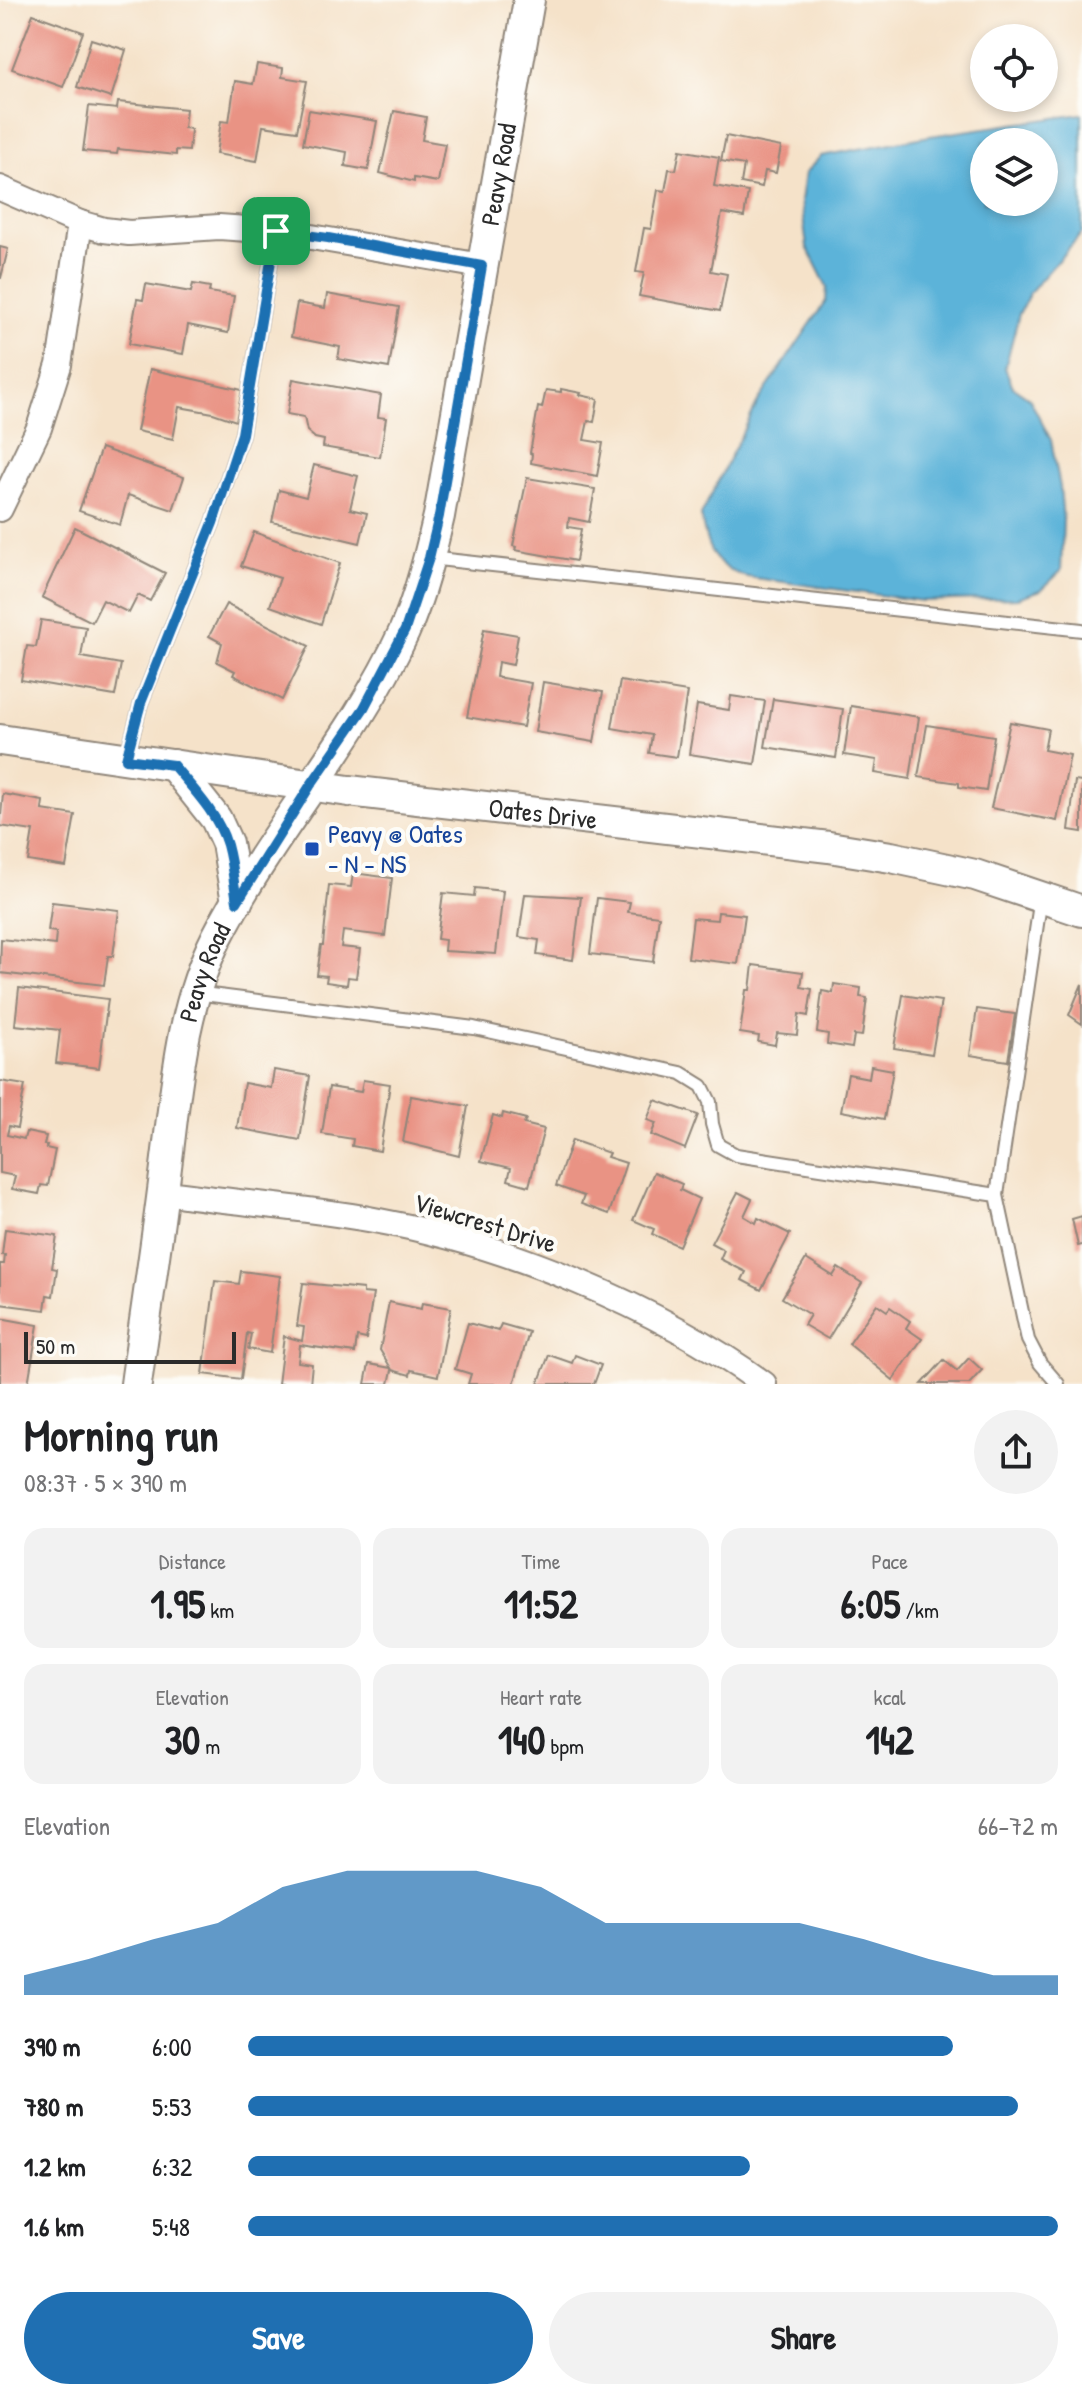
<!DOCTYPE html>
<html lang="en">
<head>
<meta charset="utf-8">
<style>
	:root { --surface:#fff; --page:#f2f2f2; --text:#202124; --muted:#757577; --accent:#1f6fb2 }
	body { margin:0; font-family:"Patrick Hand",sans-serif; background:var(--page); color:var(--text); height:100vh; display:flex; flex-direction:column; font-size:30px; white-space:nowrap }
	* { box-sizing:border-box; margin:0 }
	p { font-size:26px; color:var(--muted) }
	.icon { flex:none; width:44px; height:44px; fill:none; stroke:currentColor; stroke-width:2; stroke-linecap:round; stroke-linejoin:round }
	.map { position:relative; height:1384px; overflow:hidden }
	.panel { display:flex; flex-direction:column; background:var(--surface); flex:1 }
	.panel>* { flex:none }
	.buttons { position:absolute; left:970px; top:24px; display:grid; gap:16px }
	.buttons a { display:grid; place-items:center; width:88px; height:88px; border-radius:50%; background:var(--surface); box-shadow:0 4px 12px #0003; font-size:40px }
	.scale { position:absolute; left:24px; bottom:20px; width:212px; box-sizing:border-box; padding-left:8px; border:4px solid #2b2b2b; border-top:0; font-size:22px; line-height:28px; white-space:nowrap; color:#2b2b2b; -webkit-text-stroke:6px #fdfcf7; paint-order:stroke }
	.pin { position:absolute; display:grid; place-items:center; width:68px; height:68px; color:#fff; margin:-34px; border-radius:16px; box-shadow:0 4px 12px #0006 }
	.round { display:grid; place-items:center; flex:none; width:84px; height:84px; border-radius:42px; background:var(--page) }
	.head { display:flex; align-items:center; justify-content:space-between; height:136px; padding:0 24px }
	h1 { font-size:44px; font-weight:700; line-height:60px }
	.metrics { display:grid; grid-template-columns:repeat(3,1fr); gap:12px; height:136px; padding:8px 24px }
	.metrics div { display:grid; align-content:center; border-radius:20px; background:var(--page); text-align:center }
	.metrics b { font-size:40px; font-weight:700 }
	.metrics small { font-size:22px; font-weight:400 }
	.metrics p { font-size:22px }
	.chart { height:224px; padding:16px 24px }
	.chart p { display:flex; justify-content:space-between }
	.chart svg { width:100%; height:144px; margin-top:8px; fill:var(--accent); opacity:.7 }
	.action { display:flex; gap:16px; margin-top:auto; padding:16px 24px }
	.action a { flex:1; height:92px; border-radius:48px; background:var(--accent); color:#fff; font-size:32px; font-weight:700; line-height:92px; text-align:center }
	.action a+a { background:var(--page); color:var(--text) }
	ul { padding:0 24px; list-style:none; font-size:26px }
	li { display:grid; grid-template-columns:128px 96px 1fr; align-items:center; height:60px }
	li i { height:20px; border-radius:10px; background:var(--accent) }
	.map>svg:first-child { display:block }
</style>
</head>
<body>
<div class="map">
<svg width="1082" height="1384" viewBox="0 0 1082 1384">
	<rect width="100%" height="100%" fill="#fdfcf7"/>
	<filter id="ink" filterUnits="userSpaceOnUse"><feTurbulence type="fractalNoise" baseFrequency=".0125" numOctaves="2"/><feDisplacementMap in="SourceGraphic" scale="16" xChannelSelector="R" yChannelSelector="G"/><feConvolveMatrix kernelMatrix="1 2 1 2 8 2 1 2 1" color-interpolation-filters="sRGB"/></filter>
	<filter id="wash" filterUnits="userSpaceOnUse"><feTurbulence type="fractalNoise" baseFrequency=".006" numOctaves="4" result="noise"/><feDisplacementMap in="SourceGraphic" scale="32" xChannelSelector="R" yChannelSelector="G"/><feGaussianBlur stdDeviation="1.8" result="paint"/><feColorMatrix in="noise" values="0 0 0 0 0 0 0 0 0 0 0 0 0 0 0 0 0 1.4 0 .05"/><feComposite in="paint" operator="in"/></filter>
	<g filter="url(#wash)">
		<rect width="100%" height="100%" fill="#f5e2c9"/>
		<!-- water -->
		<path fill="#5cb3d9" stroke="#446f82" stroke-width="2" fill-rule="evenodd" d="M1082 114V233L1030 292 1019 314 1005 368 1013 387 1029 398 1051 440 1060 487 1063 520 1061 571 1041 590 1017 598 922 601 747 577C712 567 707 548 701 515L759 400 826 301 827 287 807 247 801 201 805 173 821 156 930 136ZM984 142H1044V202H984Z"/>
		<g id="blocks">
			<!-- building -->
			<g fill="#e99384">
				<polygon points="33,14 83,32 63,87 12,69"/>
				<polygon points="91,39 126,50 111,98 77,87"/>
				<polygon points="257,64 283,68 282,77 307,81 297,131 263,126 257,161 216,154 221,121 229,122 235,81 253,84"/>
				<polygon points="118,102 186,109 184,128 191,129 189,151 176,150 176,155 118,149 117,154 83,151 89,106 117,109"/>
				<polygon points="309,110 377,121 368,170 345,166 347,152 303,144"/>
				<polygon points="394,111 426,117 422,140 445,144 438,182 414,178 414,182 380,173"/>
				<polygon points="726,136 781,147 776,173 765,171 762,187 741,183 744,165 721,161"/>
				<polygon points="680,150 719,157 714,186 748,192 744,217 722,213 711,271 727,274 720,311 639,296 644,273 636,272 644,228 651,229 658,190 665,191 669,169 676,170"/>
				<polygon points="0,247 8,249 1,278 0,278"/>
				<polygon points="146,284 191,292 193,284 210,287 209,292 234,296 228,333 188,325 183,354 129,344 137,299 143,300"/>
				<polygon points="327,294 399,307 389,368 338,359 340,347 291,337 297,303 325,308"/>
				<polygon points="150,369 242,390 236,421 213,413 179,407 173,439 137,431"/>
				<polygon points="293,379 381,395 378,417 386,418 380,457 323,447 324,440 315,438 307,431 304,417 287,414"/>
				<polygon points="561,389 581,393 580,395 598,399 594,422 588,421 584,440 603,443 597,476 531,463 532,454 530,453 538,407 542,408 546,390 561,392"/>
				<polygon points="101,448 184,477 173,510 128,495 120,525 79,511"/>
				<polygon points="314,465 358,476 350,509 367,513 360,543 272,522 279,490 306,497"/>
				<polygon points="527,478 595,489 589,522 569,518 568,527 581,529 576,561 515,550 516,547 513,546"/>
				<polygon points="75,527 165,573 150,601 138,595 129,613 103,600 92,622 42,597"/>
				<polygon points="254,532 340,563 321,624 270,606 280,578 241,566"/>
				<polygon points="226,604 309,646 282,700 233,675 235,671 217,662 222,643 209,636"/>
				<polygon points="41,620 86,627 81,657 121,664 115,696 21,680 27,646 36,647"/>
				<polygon points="484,629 518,635 513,665 498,662 496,677 531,683 523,727 467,717"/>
				<polygon points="620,681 687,692 677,757 649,753 652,735 612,728"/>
				<polygon points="543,682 603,692 594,742 535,732"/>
				<polygon points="731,696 765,701 755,764 689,754 697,705 729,710"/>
				<polygon points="773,699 843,709 836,758 765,747"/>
				<polygon points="851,706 919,717 910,779 875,773 877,760 844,755"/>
				<polygon points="1010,722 1048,729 1044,750 1070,755 1057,821 991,808"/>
				<polygon points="927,725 994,736 986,791 959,787 959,783 918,777"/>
				<polygon points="1075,781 1082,782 1082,832 1069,830"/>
				<polygon points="3,794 43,801 42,810 75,815 66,867 28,861 33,831 0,826"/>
				<polygon points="353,873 392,878 385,936 343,931 341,947 360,949 356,978 348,977 347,985 326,982 327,976 317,975 321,945 323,945 329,885 351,887"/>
				<polygon points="475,888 503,891 496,954 444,951 445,940 437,939 443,893 474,896"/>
				<polygon points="525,894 581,897 573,960 537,955 539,940 519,937"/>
				<polygon points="597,898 630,902 628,912 659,916 653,962 590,954"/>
				<polygon points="52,902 119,910 113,956 108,956 104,985 0,973 1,939 55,945 56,932 48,931"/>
				<polygon points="718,912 745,915 738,964 688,958 693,918 717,920"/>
				<polygon points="753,965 803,972 801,987 812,989 808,1016 799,1014 797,1035 777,1033 775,1045 758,1042 759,1036 740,1033 746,990 750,990"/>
				<polygon points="834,984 861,988 860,997 867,998 862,1036 854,1035 852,1048 827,1044 828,1034 817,1032 822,991 833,993"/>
				<polygon points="1082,984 1082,1024 1069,1015"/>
				<polygon points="19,988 108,999 99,1068 56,1063 60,1030 15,1025"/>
				<polygon points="903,995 941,1001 932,1054 894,1048"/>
				<polygon points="977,1009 1015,1014 1008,1061 970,1055"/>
				<polygon points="871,1066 893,1070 884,1119 841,1111 848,1074 869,1078"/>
				<polygon points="274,1070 310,1076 300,1140 237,1128 244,1083 271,1088"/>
				<polygon points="363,1080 390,1084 380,1151 352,1146 353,1139 322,1134 329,1087 361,1092"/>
				<polygon points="0,1081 25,1085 17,1128 9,1126 7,1135 24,1139 26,1132 46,1136 44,1145 47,1145 46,1148 55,1150 48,1186 41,1185 39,1194 12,1189 15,1176 0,1173"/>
				<polygon points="411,1096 468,1106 459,1156 403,1142"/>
				<polygon points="655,1100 698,1115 685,1149 651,1135 656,1123 647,1120"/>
				<polygon points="503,1113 526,1119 524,1124 544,1129 529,1186 508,1180 511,1168 481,1161 493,1115 502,1118"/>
				<polygon points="572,1140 609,1153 607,1157 626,1163 609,1214 581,1204 584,1196 556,1186"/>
				<polygon points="654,1172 682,1184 680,1190 699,1199 679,1246 652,1234 654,1229 633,1220"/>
				<polygon points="738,1192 752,1199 744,1216 756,1223 758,1218 790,1234 761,1290 742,1280 746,1272 720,1259 724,1250 711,1243"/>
				<polygon points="1082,1216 1082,1245 1078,1246 1072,1219"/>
				<polygon points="5,1229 57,1236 52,1268 57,1269 53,1296 47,1295 45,1310 0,1304 0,1264 4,1264 5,1255 2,1255"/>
				<polygon points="806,1259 833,1276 838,1268 862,1283 828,1339 804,1325 810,1315 782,1298"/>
				<polygon points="241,1271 280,1276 270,1353 248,1349 251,1334 247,1333 241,1379 203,1374 215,1281 239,1284"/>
				<polygon points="303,1283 363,1289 363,1293 373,1294 366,1339 357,1337 355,1353 300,1345 298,1362 312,1364 310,1384 278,1384 284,1336 302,1341 304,1327 297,1326"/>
				<polygon points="389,1302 421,1309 422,1303 451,1308 438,1376 411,1370 410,1375 392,1370 389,1384 365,1384 369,1364 391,1368 380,1350"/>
				<polygon points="877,1304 887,1311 890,1307 910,1321 906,1328 922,1339 893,1380 849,1344"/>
				<polygon points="0,1318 38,1325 28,1384 0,1384"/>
				<polygon points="468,1323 498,1331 501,1324 529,1332 514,1384 468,1384 471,1374 455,1369"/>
				<polygon points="549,1355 572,1363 575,1355 601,1365 594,1384 538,1384"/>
				<polygon points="969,1358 982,1370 969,1384 922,1384 944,1360 957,1371"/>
			</g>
		</g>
	</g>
	<g filter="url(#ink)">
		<use href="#blocks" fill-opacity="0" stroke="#90867a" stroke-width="2"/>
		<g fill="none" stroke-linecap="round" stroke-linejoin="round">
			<!-- service casing -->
			<g stroke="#90867a" stroke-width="16">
				<g id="service">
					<polyline points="429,558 1082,630"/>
					<polyline points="127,756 141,703 213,523 242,434 276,231"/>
					<polyline points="195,993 474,1028 681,1073 702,1086 710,1102 712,1124 718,1145 736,1155 997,1195 1028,1340 1040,1363 1058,1384"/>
					<polyline points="997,1195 1041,897"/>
				</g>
			</g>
			<!-- minor casing -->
			<g stroke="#90867a" stroke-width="28">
				<g id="minor">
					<polyline points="0,188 80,223 104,230 129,233 219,227 276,231 482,266"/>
					<polyline points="0,509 39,428 59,365 80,223"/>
					<path d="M163 1192C233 1203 305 1207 374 1220 504 1243 657 1306 764 1384"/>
				</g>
			</g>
			<!-- tertiary casing -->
			<g stroke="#90867a" stroke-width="34">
				<g id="tertiary">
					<path id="s1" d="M0 740 349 791 829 847 891 857 975 875 1082 911"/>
					<polyline points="173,765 216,819 227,843 237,902"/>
					<path id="s2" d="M136 1384C146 1312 157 1240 166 1167 176 1090 181 1008 217 937 271 831 354 741 404 632 420 596 430 554 439 516L529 0"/>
				</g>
			</g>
			<!-- service -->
			<use href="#service" stroke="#fff" stroke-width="12"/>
			<!-- minor -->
			<use href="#minor" stroke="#fff" stroke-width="24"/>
			<!-- tertiary -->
			<use href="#tertiary" stroke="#fff" stroke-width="30"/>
		</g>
	</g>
	<g fill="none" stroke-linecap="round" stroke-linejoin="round" filter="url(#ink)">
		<!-- route casing -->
		<g stroke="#fff" stroke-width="16">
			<path id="route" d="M276 231 328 238 482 266 439 516 429 558 405 630 364 708 310 786 237 902C234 883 232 863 227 845 218 814 193 789 173 765L126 759 141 703 213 523 242 434Z"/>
		</g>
		<!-- route -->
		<use href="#route" stroke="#1f6fb2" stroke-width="10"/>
	</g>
	<!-- markers -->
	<rect fill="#1a4fb4" stroke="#fdfcf7" stroke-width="3" x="304" y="841" width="16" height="16" rx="4"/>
	<g text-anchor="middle" stroke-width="8" stroke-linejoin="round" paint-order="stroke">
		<!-- street labels -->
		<g font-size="26" fill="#2b2b2b" stroke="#fdfcf7">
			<text dy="9" stroke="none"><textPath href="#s2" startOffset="1282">Peavy Road</textPath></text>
			<text dy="9" stroke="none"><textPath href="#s1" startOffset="548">Oates Drive</textPath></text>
			<text dy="9" stroke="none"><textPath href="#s2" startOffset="418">Peavy Road</textPath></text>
			<text transform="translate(485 1223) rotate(17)" y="9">Viewcrest Drive</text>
		</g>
		<!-- transit labels -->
		<g font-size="26" fill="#164399" stroke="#fdfcf7" text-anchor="start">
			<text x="328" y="843">Peavy @ Oates<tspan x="328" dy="30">- N - NS</tspan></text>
		</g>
	</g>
</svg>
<div class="buttons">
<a><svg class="icon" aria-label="locate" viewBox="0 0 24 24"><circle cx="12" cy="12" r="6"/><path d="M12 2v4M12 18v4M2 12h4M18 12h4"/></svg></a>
<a><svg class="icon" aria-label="layers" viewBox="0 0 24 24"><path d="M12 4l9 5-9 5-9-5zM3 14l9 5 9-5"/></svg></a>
</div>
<div class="scale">50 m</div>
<div class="pin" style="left:276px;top:231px;background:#1e9e55"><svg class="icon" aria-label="arrive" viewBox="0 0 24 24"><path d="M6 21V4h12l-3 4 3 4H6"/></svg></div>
</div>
<section class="panel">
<div class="head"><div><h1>Morning run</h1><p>08:37 · 5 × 390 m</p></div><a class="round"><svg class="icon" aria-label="share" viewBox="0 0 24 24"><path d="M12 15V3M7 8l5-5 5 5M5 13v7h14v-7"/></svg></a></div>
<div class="metrics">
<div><p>Distance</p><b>1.95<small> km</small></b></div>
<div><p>Time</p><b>11:52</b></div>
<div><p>Pace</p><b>6:05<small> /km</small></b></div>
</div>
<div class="metrics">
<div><p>Elevation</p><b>30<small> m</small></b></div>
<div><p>Heart rate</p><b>140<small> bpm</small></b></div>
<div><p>kcal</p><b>142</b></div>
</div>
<div class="chart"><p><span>Elevation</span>66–72 m</p>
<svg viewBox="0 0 160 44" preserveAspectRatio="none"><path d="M0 44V38L10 33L20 27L30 22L40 11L50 6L60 6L70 6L80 11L90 22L100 22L110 22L120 22L130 27L140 33L150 38L160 38V44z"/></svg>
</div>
<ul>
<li><b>390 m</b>6:00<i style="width:87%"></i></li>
<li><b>780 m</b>5:53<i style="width:95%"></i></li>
<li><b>1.2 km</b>6:32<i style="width:62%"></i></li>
<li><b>1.6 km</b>5:48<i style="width:100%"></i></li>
</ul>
<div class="action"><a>Save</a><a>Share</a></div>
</section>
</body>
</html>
